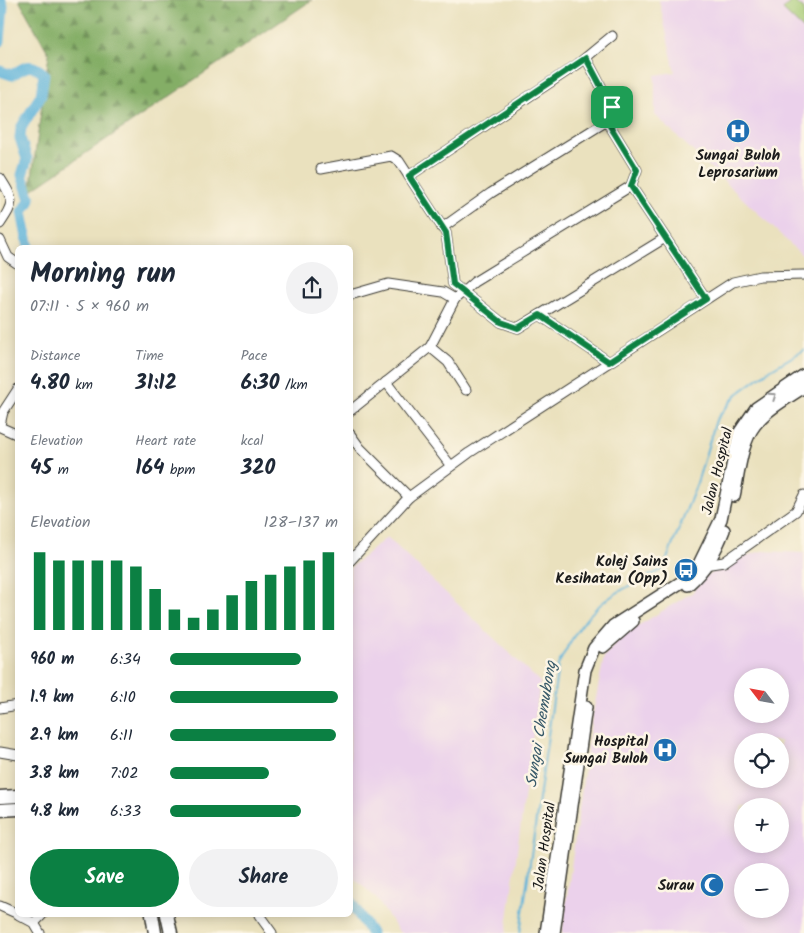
<!DOCTYPE html>
<html lang="en">
<head>
<meta charset="utf-8">
<style>
	:root { --surface:#fff; --page:#f2f2f3; --text:#1f2937; --muted:#747a83; --accent:#0b8043 }
	body { margin:0; font-family:Kalam,sans-serif; background:var(--page); color:var(--text); height:100vh; display:flex; flex-direction:column; font-size:19px; white-space:nowrap }
	* { box-sizing:border-box; margin:0 }
	p { font-size:16px; color:var(--muted) }
	.icon { flex:none; width:28px; height:28px; fill:none; stroke:currentColor; stroke-width:2; stroke-linecap:round; stroke-linejoin:round }
	.map { position:relative; flex:1; overflow:hidden }
	.sheet { position:absolute; left:15px; top:245px; width:338px; height:672px; display:flex; flex-direction:column; background:var(--surface); border-radius:8px; box-shadow:0 2px 12px #0003 }
	.sheet>* { flex:none }
	.needle { width:32px; rotate:301deg }
	.controls { position:absolute; left:734px; top:668px; display:grid; gap:10px }
	.controls a { display:grid; place-items:center; width:55px; height:55px; border-radius:50%; background:var(--surface); box-shadow:0 2px 12px #0003; font-size:25px }
	.pin { position:absolute; display:grid; place-items:center; width:42px; height:42px; color:#fff; margin:-21px; border-radius:10px; box-shadow:0 2px 8px #0006 }
	.round { display:grid; place-items:center; flex:none; width:52px; height:52px; border-radius:26px; background:var(--page) }
	.head { display:flex; align-items:center; justify-content:space-between; height:85px; padding:0 15px }
	h1 { font-size:28px; font-weight:800; line-height:38px }
	.stats { display:grid; grid-template-columns:repeat(3,1fr); gap:8px; height:85px; padding:5px 15px }
	.stats div { display:grid; align-content:center }
	.stats b { font-size:21px; font-weight:800 }
	.stats small { font-size:14px; font-weight:400 }
	.stats p { font-size:14px }
	.chart { height:140px; padding:10px 15px }
	.chart p { display:flex; justify-content:space-between }
	.chart svg { width:100%; height:90px; margin-top:5px; stroke:var(--accent); stroke-width:6 }
	.primary-button { display:flex; gap:10px; margin-top:auto; padding:10px 15px }
	.primary-button a { flex:1; height:58px; border-radius:30px; background:var(--accent); color:#fff; font-size:20px; font-weight:800; line-height:58px; text-align:center }
	.primary-button a+a { background:var(--page); color:var(--text) }
	ul { padding:0 15px; list-style:none; font-size:16px }
	li { display:grid; grid-template-columns:80px 60px 1fr; align-items:center; height:38px }
	li i { height:12px; border-radius:6px; background:var(--accent) }
	.map>svg:first-child { display:block }
</style>
</head>
<body>
<div class="map">
<svg width="804" height="933" viewBox="0 0 804 933">
	<defs>
		<pattern id="forest-firs" width="22" height="20" patternUnits="userSpaceOnUse" patternTransform="scale(1.25)"><rect width="22" height="20" fill="#84ae66"/><path d="M5 1l3.5 6h-7zM16 11l3.5 6h-7z" fill="#6b8d53"/></pattern>
	</defs>
	<rect width="100%" height="100%" fill="#fcf5e5"/>
	<filter id="ink" filterUnits="userSpaceOnUse"><feTurbulence type="fractalNoise" baseFrequency=".02" numOctaves="2"/><feDisplacementMap in="SourceGraphic" scale="10" xChannelSelector="R" yChannelSelector="G"/><feConvolveMatrix kernelMatrix="1 2 1 2 8 2 1 2 1" color-interpolation-filters="sRGB"/></filter>
	<filter id="wash" filterUnits="userSpaceOnUse"><feTurbulence type="fractalNoise" baseFrequency=".0096" numOctaves="4" result="noise"/><feDisplacementMap in="SourceGraphic" scale="20" xChannelSelector="R" yChannelSelector="G"/><feGaussianBlur stdDeviation="1.12" result="paint"/><feColorMatrix in="noise" values="0 0 0 0 0 0 0 0 0 0 0 0 0 0 0 0 0 1.4 0 .05"/><feComposite in="paint" operator="in"/></filter>
	<g filter="url(#wash)">
		<rect width="100%" height="100%" fill="#eae1be"/>
		<!-- built -->
		<g fill="#ebd1eb" fill-rule="evenodd">
			<polygon points="659,0 804,0 804,257 655,115 655,75 675,72"/>
			<polygon points="387,537 540,682 506,933 400,933 375,897 350,874 350,568"/>
			<path d="M762 551 804 553V933H562L591 723 604 657 620 637 693 592 701 579 740 558ZM742 676H780V714H742ZM742 741H780V779H742ZM742 806H780V844H742ZM742 871H780V909H742Z"/>
		</g>
		<!-- forest -->
		<polygon fill="url(#forest-firs)" stroke="#506541" points="19,0 312,0 30,191 49,54"/>
		<!-- pitch -->
		<polygon fill="#a5ca74" stroke="#607348" points="792,0 804,9 804,30 783,10"/>
		<g fill="none" stroke-linecap="round" stroke-linejoin="round">
			<!-- stream -->
			<path stroke="#5db3da" stroke-width="2" d="M520 933 558 665C571 639 586 612 612 596 628 585 646 578 663 569L697 483 716 420 737 394 768 371 804 350"/>
			<!-- river -->
			<g stroke="#5db3da" stroke-width="11">
				<polyline points="0,41 3,6 0,0"/>
				<path d="M0 71 12 75C26 66 31 62 44 74L41 95 21 128 20 138 27 159 22 175 30 199 28 204"/>
				<polyline points="25,207 22,212 29,248"/>
				<polyline points="350,901 371,933"/>
			</g>
		</g>
	</g>
	<g filter="url(#ink)">
		<g fill="none" stroke-linecap="round" stroke-linejoin="round">
			<!-- minor casing -->
			<g stroke="#3b3a34" stroke-width="11">
				<g id="minor">
					<polyline points="586,58 612,107 607,121 637,170 631,186 706,299"/>
					<polyline points="321,169 391,156 399,161 446,233 453,284 501,322 518,328 665,238"/>
					<polyline points="409,176 578,64 612,36"/>
					<path d="M0 178C14 200 15 202 0 224"/>
					<polyline points="442,228 491,193 607,121"/>
					<polyline points="0,240 8,257 18,264"/>
					<polyline points="350,295 388,284 443,292 455,299"/>
					<polyline points="540,315 609,362"/>
					<polyline points="430,347 448,362 466,390"/>
					<polyline points="386,382 451,466"/>
					<polyline points="350,411 430,347 455,299 474,282 631,186"/>
					<polyline points="0,425 3,412 18,389"/>
					<polyline points="0,427 18,435"/>
					<polyline points="350,434 360,448 409,497"/>
					<polyline points="350,561 409,497 469,453 733,282 760,276 804,275"/>
					<polyline points="704,565 724,562 796,511 804,495"/>
					<polyline points="0,708 18,705"/>
					<polyline points="0,752 18,755"/>
					<polyline points="0,906 18,914"/>
					<polyline points="19,915 34,923 40,933"/>
					<polyline points="259,915 272,933"/>
					<polyline points="34,923 42,915"/>
				</g>
			</g>
			<!-- major casing -->
			<g stroke="#3b3a34" stroke-width="14">
				<g id="major">
					<path d="M734 496C739 474 741 443 755 425 767 409 788 398 804 387"/>
					<path d="M688 585C706 569 715 553 724 530"/>
					<polyline points="603,647 633,621"/>
					<polyline points="546,933 585,670 594,648 613,626 683,581 699,564 721,519 739,433 756,408 804,375"/>
					<polyline points="554,933 586,707"/>
				</g>
			</g>
			<!-- highway casing -->
			<g stroke="#3b3a34" stroke-width="15">
				<g id="highway">
					<polyline points="0,797 18,796"/>
					<polyline points="0,810 18,809"/>
					<polyline points="152,915 155,933"/>
					<polyline points="167,915 171,933"/>
				</g>
			</g>
			<!-- minor -->
			<use href="#minor" stroke="#fff" stroke-width="9"/>
			<!-- major -->
			<use href="#major" stroke="#fff" stroke-width="11"/>
			<!-- highway -->
			<use href="#highway" stroke="#fff" stroke-width="12"/>
		</g>
		<!-- one-way arrows -->
		<defs><path id="oneway-chevron" d="M-2-3.5L2.5 0L-2 3.5" fill="none" stroke-width="1.6" stroke-linecap="round" stroke-linejoin="round" transform="scale(1.25)"/></defs>
		<use stroke="#999" href="#oneway-chevron" transform="translate(773 396) rotate(-34)"/>
	</g>
	<g fill="none" stroke-linecap="round" stroke-linejoin="round" filter="url(#ink)">
		<!-- route casing -->
		<g stroke="#fff" stroke-width="10">
			<polygon id="route" points="586,58 612,107 607,121 637,170 631,186 706,299 609,362 540,315 518,328 501,322 453,284 446,233 409,176"/>
		</g>
		<!-- route -->
		<use href="#route" stroke="#0b8043" stroke-width="6"/>
	</g>
	<!-- icons -->
	<defs>
		<g id="hospital-disc" transform="scale(1.25)"><circle r="9.5" fill="#1f6fb2" stroke="#fcf5e5"/><path d="M-5-5h3v3.5h4V-5h3V5h-3V1.5h-4V5h-3Z" fill="#fff"/></g>
		<g id="bus-disc" transform="scale(1.25)"><circle r="9.5" fill="#1f6fb2" stroke="#fcf5e5"/><path d="M-5-6H5V4H4V6H2V4H-2V6H-4V4H-5ZM-3.5-4V0h7V-4ZM-3.5 1.2v1.5H-2V1.2ZM2 1.2v1.5H3.5V1.2Z" fill="#fff"/></g>
		<g id="mosque-disc" transform="scale(1.25)"><circle r="9.5" fill="#1f6fb2" stroke="#fcf5e5"/><path d="M3.5-4.9A6 6 0 1 0 3.5 4.9A5 5 0 1 1 3.5-4.9Z" fill="#fff"/></g>
	</defs>
	<g fill-rule="evenodd">
		<use href="#hospital-disc" x="738" y="131"/>
		<use href="#bus-disc" x="686" y="570"/>
		<use href="#hospital-disc" x="665" y="750"/>
		<use href="#mosque-disc" x="712" y="885"/>
	</g>
	<g text-anchor="middle" stroke-width="5" stroke-linejoin="round" paint-order="stroke">
		<!-- poi labels -->
		<g font-size="15" font-weight="bold" fill="#1c1c1c" stroke="#fcf5e5" text-anchor="end">
			<text x="738" y="160" text-anchor="middle">Sungai Buloh<tspan x="738" dy="17">Leprosarium</tspan></text>
			<text x="668" y="566">Kolej Sains<tspan x="668" dy="17">Kesihatan (Opp)</tspan></text>
			<text x="648" y="746">Hospital<tspan x="648" dy="17">Sungai Buloh</tspan></text>
			<text x="694" y="890">Surau</text>
		</g>
		<!-- street labels -->
		<g font-size="15" fill="#1c1c1c" stroke="#fcf5e5">
			<text transform="translate(717 471) rotate(-76)" y="5">Jalan Hospital</text>
			<text transform="translate(544 846) rotate(-82)" y="5">Jalan Hospital</text>
		</g>
		<!-- water labels -->
		<g font-size="16" font-style="italic" fill="#365868" stroke="#fcf5e5">
			<text transform="translate(540 724) rotate(-81)" y="6">Sungai Chemubong</text>
		</g>
	</g>
</svg>
<div class="controls">
<a><svg class="needle" viewBox="-14 -14 28 28"><path d="M0-13l5 13h-10z" fill="#e53935"/><path d="M0 13l5-13h-10z" fill="#747a83"/></svg></a>
<a><svg class="icon" aria-label="locate" viewBox="0 0 24 24"><circle cx="12" cy="12" r="6"/><path d="M12 2v4M12 18v4M2 12h4M18 12h4"/></svg></a>
<a>+</a>
<a>−</a>
</div>
<div class="pin" style="left:612px;top:107px;background:#1e9e55"><svg class="icon" aria-label="arrive" viewBox="0 0 24 24"><path d="M6 21V4h12l-3 4 3 4H6"/></svg></div>
<section class="sheet">
<div class="head"><div><h1>Morning run</h1><p>07:11 · 5 × 960 m</p></div><a class="round"><svg class="icon" aria-label="share" viewBox="0 0 24 24"><path d="M12 15V3M7 8l5-5 5 5M5 13v7h14v-7"/></svg></a></div>
<div class="stats">
<div><p>Distance</p><b>4.80<small> km</small></b></div>
<div><p>Time</p><b>31:12</b></div>
<div><p>Pace</p><b>6:30<small> /km</small></b></div>
</div>
<div class="stats">
<div><p>Elevation</p><b>45<small> m</small></b></div>
<div><p>Heart rate</p><b>164<small> bpm</small></b></div>
<div><p>kcal</p><b>320</b></div>
</div>
<div class="chart"><p><span>Elevation</span>128–137 m</p>
<svg viewBox="0 0 160 44" preserveAspectRatio="none"><path d="M5 44V6M15 44V10M25 44V10M35 44V10M45 44V10M55 44V13M65 44V24M75 44V34M85 44V38M95 44V34M105 44V27M115 44V20M125 44V17M135 44V13M145 44V10M155 44V6"/></svg>
</div>
<ul>
<li><b>960 m</b>6:34<i style="width:78%"></i></li>
<li><b>1.9 km</b>6:10<i style="width:100%"></i></li>
<li><b>2.9 km</b>6:11<i style="width:99%"></i></li>
<li><b>3.8 km</b>7:02<i style="width:59%"></i></li>
<li><b>4.8 km</b>6:33<i style="width:78%"></i></li>
</ul>
<div class="primary-button"><a>Save</a><a>Share</a></div>
</section>
</div>
</body>
</html>
